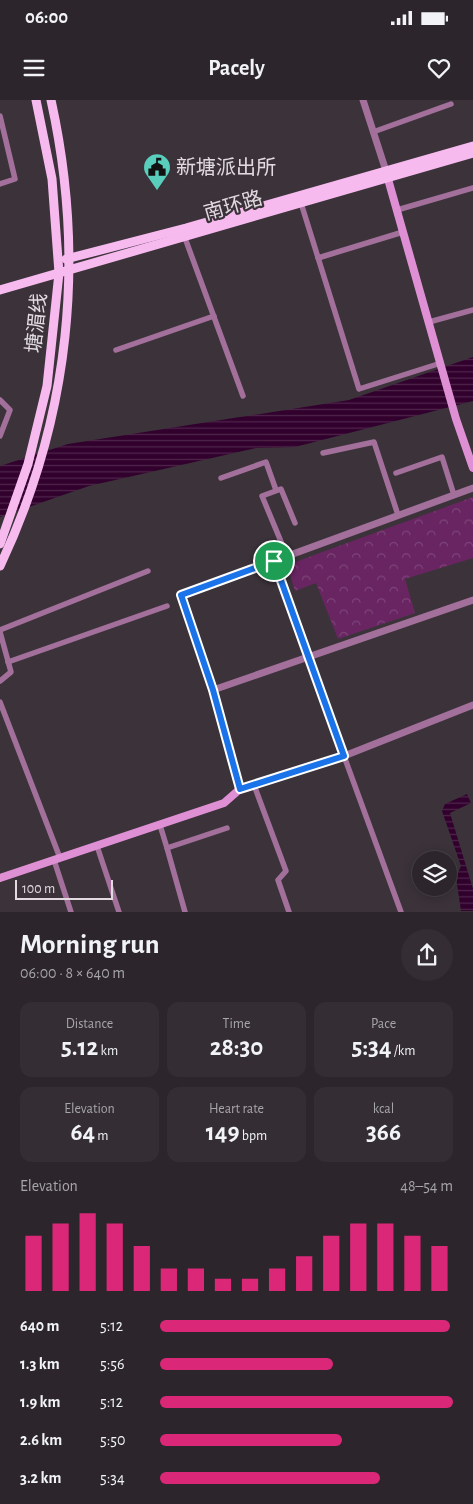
<!DOCTYPE html>
<html lang="en">
<head>
<meta charset="utf-8">
<style>
	:root { --surface:#2c262c; --page:#342e34; --text:#f1f3f6; --muted:#a6a5a9; --line:#484348; --accent:#db2777 }
	body { margin:0; font-family:"Alegreya Sans","Noto Sans SC",sans-serif; background:var(--page); color:var(--text); height:100vh; display:flex; flex-direction:column; font-size:19px; white-space:nowrap }
	* { box-sizing:border-box; margin:0 }
	p { font-size:16px; color:var(--muted) }
	.icon { flex:none; width:28px; height:28px; fill:none; stroke:currentColor; stroke-width:2; stroke-linecap:round; stroke-linejoin:round }
	.map { position:relative; height:812px; overflow:hidden }
	.details { display:flex; flex-direction:column; background:var(--surface); flex:1 }
	.details>* { flex:none }
	.fabs { position:absolute; left:412px; top:751px; display:grid; gap:10px }
	.fabs a { display:grid; place-items:center; width:45px; height:45px; border-radius:50%; background:var(--surface); box-shadow:0 2px 12px #0003,0 0 0 1px var(--line); font-size:25px }
	.scale { position:absolute; left:15px; bottom:12px; width:98px; box-sizing:border-box; padding-left:5px; border:2px solid #e1dbe0; border-top:0; font-size:14px; line-height:18px; white-space:nowrap; color:#e1dbe0; -webkit-text-stroke:4px #3b323a; paint-order:stroke }
	.pin { position:absolute; display:grid; place-items:center; width:42px; height:42px; color:#fff; margin:-21px; border:2px solid #fff; border-radius:50%; box-shadow:0 1px 5px #0007 }
	.round { display:grid; place-items:center; flex:none; width:52px; height:52px; border-radius:26px; background:var(--page) }
	.summary { display:flex; align-items:center; justify-content:space-between; height:85px; padding:0 20px }
	h1 { font-size:28px; font-weight:600; line-height:38px }
	.figures { display:grid; grid-template-columns:repeat(3,1fr); gap:8px; height:85px; padding:5px 20px }
	.figures div { display:grid; align-content:center; border-radius:12px; background:var(--page); text-align:center }
	.figures b { font-size:25px; font-weight:600 }
	.figures small { font-size:14px; font-weight:400 }
	.figures p { font-size:14px }
	.chart { height:140px; padding:10px 20px }
	.chart p { display:flex; justify-content:space-between }
	.chart svg { width:100%; height:90px; margin-top:5px; stroke:var(--accent); stroke-width:6 }
	ul { padding:0 20px; list-style:none; font-size:16px }
	li { display:grid; grid-template-columns:80px 60px 1fr; align-items:center; height:38px }
	li i { height:12px; border-radius:6px; background:var(--accent) }
	.status { display:flex; justify-content:space-between; align-items:center; height:35px; padding:0 25px; background:var(--surface); direction:ltr }
	.status svg { height:14px; fill:currentColor }
	header { display:flex; justify-content:space-between; align-items:center; height:65px; padding:0 20px; background:var(--surface); font-size:22px; font-weight:600 }
	.map>svg:first-child { display:block }
</style>
</head>
<body>
<div class="status"><b>06:00</b><svg viewBox="0 0 49 12"><path d="M0 12V9h3v3zM5 12V6h3v6zM10 12V3h3v9zM15 12V0h3v12zM26 1h20v11H26zM47 4h2v5h-2z"/></svg></div>
<header><svg class="icon" aria-label="menu" viewBox="0 0 24 24"><path d="M4 6h16M4 12h16M4 18h16"/></svg>Pacely<svg class="icon" aria-label="heart" viewBox="0 0 24 24"><path d="M12 20l-8-8c-3-5 5-10 8-4 3-6 11-1 8 4z"/></svg></header>
<div class="map">
<svg width="473" height="812" viewBox="0 0 473 812">
	<defs>
		<pattern id="park-crowns" width="20" height="18" patternUnits="userSpaceOnUse" patternTransform="scale(1.25)"><rect width="20" height="18" fill="#692562"/><path d="M2 6a3 3 0 1 1 6 0M12 15a3 3 0 1 1 6 0" fill="none" stroke="#7e4478"/></pattern>
		<pattern id="water-rules" width="6" height="5" patternUnits="userSpaceOnUse" patternTransform="scale(1.25)"><rect width="6" height="5" fill="#31002d"/><path d="M0 2.5h6" fill="none" stroke="#4f254b"/></pattern>
	</defs>
	<rect width="100%" height="100%" fill="#3b323a"/>
	<!-- park -->
	<polygon fill="url(#park-crowns)" points="473,397 473,458 405,479 415,513 338,539 316,483 295,491 287,465"/>
	<!-- water -->
	<g fill="url(#water-rules)">
		<polygon points="473,257 473,301 295,347 256,348 89,386 0,417 0,366 68,344 349,300"/>
		<polygon points="467,694 471,703 450,713 473,789 473,811 461,811 456,777 461,766 442,711 445,704"/>
	</g>
	<g fill="none" stroke-linecap="round" stroke-linejoin="round">
		<!-- minor -->
		<g stroke="#a2709a" stroke-width="5.5">
			<polyline points="0,16 15,79 0,84"/>
			<polyline points="373,32 451,4"/>
			<polyline points="301,103 359,289 441,263"/>
			<polyline points="397,110 473,88"/>
			<polyline points="185,138 243,296"/>
			<polyline points="318,158 403,132"/>
			<polyline points="429,222 473,210"/>
			<polyline points="116,250 214,216"/>
			<polyline points="0,300 10,310 0,336"/>
			<polyline points="323,353 374,342 398,415"/>
			<polyline points="396,373 442,357 454,395"/>
			<polyline points="221,378 266,362 276,390"/>
			<polyline points="287,456 262,396 281,389 295,423"/>
			<polyline points="0,530 148,471"/>
			<polyline points="0,532 11,572 0,581"/>
			<polyline points="8,562 167,506"/>
			<polyline points="0,602 60,758"/>
			<polyline points="344,656 401,812"/>
			<polyline points="254,685 286,771 278,780 289,812"/>
			<polyline points="160,725 167,748 227,728"/>
			<polyline points="97,746 119,812"/>
			<polyline points="167,748 185,812"/>
			<polyline points="54,760 71,812"/>
		</g>
		<!-- tertiary -->
		<g stroke="#a2709a" stroke-width="7">
			<polyline points="363,0 386,71"/>
			<polyline points="473,388 181,495 213,590 473,500"/>
			<polyline points="274,461 344,656 473,605"/>
			<polyline points="213,590 240,689 344,656"/>
		</g>
		<!-- secondary -->
		<g stroke="#df90d4" stroke-width="8">
			<polyline points="386,72 456,319 473,368"/>
			<polyline points="0,778 224,703 240,689"/>
		</g>
		<!-- primary -->
		<g stroke="#f7baee" stroke-width="9">
			<polyline points="66,159 186,128 473,46"/>
			<polyline points="0,190 473,53"/>
			<polyline points="0,444 28,364 47,286 59,173 52,79 36,0"/>
			<path d="M0 466C70 318 86 159 51 0"/>
		</g>
	</g>
	<g fill="none" stroke-linecap="round" stroke-linejoin="round">
		<!-- route casing -->
		<g stroke="#fff" stroke-width="10">
			<polygon id="route" points="274,461 344,656 240,689 213,590 181,495"/>
		</g>
		<!-- route -->
		<use href="#route" stroke="#1a73e8" stroke-width="6"/>
	</g>
	<!-- icons -->
	<defs>
		<g id="civic-pin" transform="scale(1.4375)"><path d="M0 17L-7.5 6A9.5 9.5 0 1 1 7.5 6Z" fill="#5acebc" stroke="#3b323a"/><path d="M-.6-6.5H3V-4.5H.6V-3L4-1V1h2V6H-6V1h2V-1L-.6-3ZM-1.2 2.5V6h2.4V2.5Z" fill="#111"/></g>
	</defs>
	<g fill-rule="evenodd">
		<use href="#civic-pin" x="157" y="67"/>
	</g>
	<g text-anchor="middle" stroke-width="4.5" stroke-linejoin="round" paint-order="stroke">
		<!-- poi labels -->
		<g font-size="20" fill="#e1dbe0" stroke="#3b323a" text-anchor="start">
			<text x="176" y="74">新塘派出所</text>
		</g>
		<!-- street labels -->
		<g font-size="20" fill="#e1dbe0" stroke="#3b323a">
			<text transform="translate(233 105) rotate(-16)" y="7">南环路</text>
			<text transform="translate(36 223) rotate(-84)" y="7">塘湄线</text>
		</g>
	</g>
</svg>
<div class="fabs">
<a><svg class="icon" aria-label="layers" viewBox="0 0 24 24"><path d="M12 4l9 5-9 5-9-5zM3 14l9 5 9-5"/></svg></a>
</div>
<div class="scale">100 m</div>
<div class="pin" style="left:274px;top:461px;background:#1e9e55"><svg class="icon" aria-label="arrive" viewBox="0 0 24 24"><path d="M6 21V4h12l-3 4 3 4H6"/></svg></div>
</div>
<section class="details">
<div class="summary"><div><h1>Morning run</h1><p>06:00 · 8 × 640 m</p></div><a class="round"><svg class="icon" aria-label="share" viewBox="0 0 24 24"><path d="M12 15V3M7 8l5-5 5 5M5 13v7h14v-7"/></svg></a></div>
<div class="figures">
<div><p>Distance</p><b>5.12<small> km</small></b></div>
<div><p>Time</p><b>28:30</b></div>
<div><p>Pace</p><b>5:34<small> /km</small></b></div>
</div>
<div class="figures">
<div><p>Elevation</p><b>64<small> m</small></b></div>
<div><p>Heart rate</p><b>149<small> bpm</small></b></div>
<div><p>kcal</p><b>366</b></div>
</div>
<div class="chart"><p><span>Elevation</span>48–54 m</p>
<svg viewBox="0 0 160 44" preserveAspectRatio="none"><path d="M5 44V17M15 44V11M25 44V6M35 44V11M45 44V22M55 44V33M65 44V33M75 44V38M85 44V38M95 44V33M105 44V27M115 44V17M125 44V11M135 44V11M145 44V17M155 44V22"/></svg>
</div>
<ul>
<li><b>640 m</b>5:12<i style="width:99%"></i></li>
<li><b>1.3 km</b>5:56<i style="width:59%"></i></li>
<li><b>1.9 km</b>5:12<i style="width:100%"></i></li>
<li><b>2.6 km</b>5:50<i style="width:62%"></i></li>
<li><b>3.2 km</b>5:34<i style="width:75%"></i></li>
</ul>
</section>
</body>
</html>
